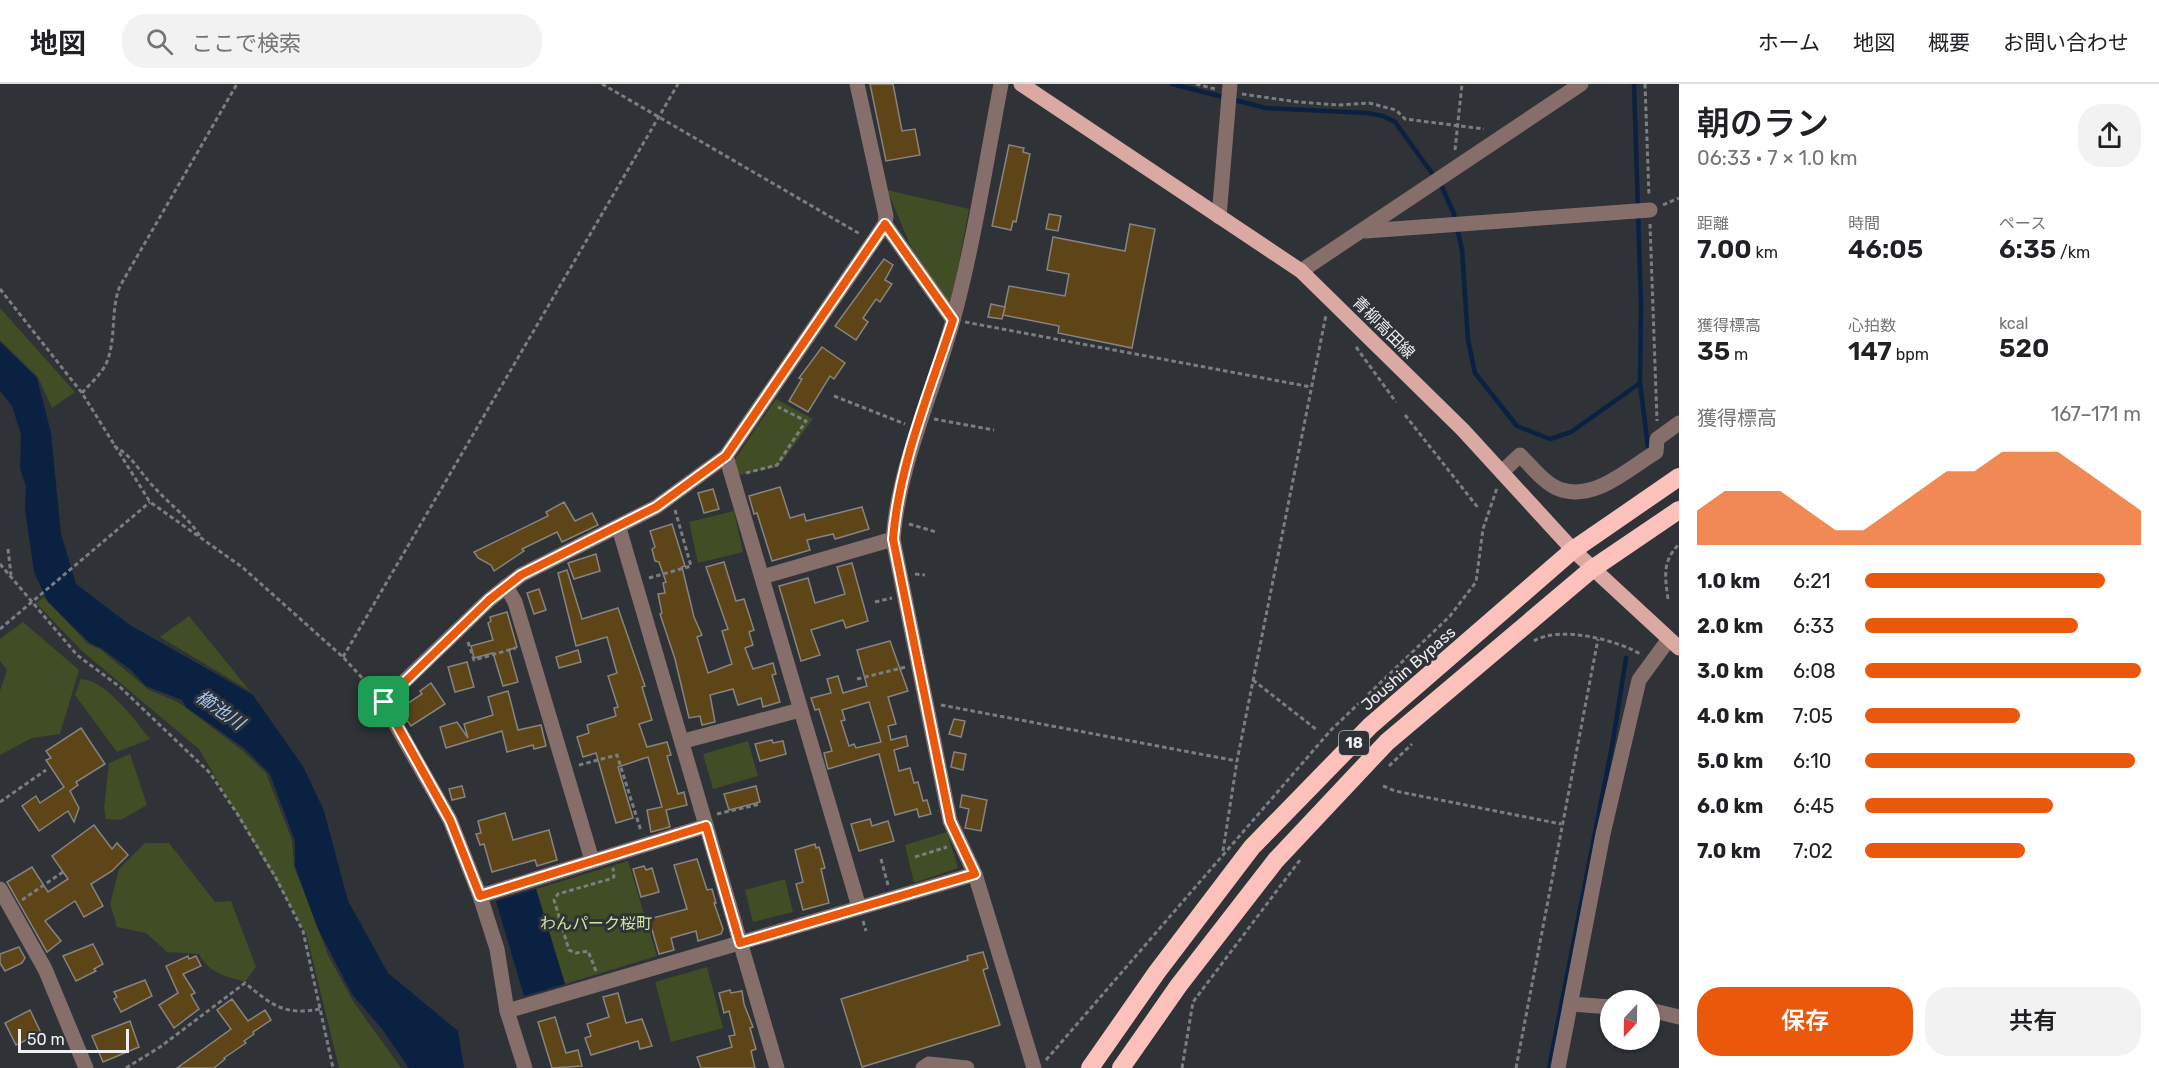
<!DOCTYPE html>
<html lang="ja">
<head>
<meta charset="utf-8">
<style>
	:root { --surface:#fff; --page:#f2f2f2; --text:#202124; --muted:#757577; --line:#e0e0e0; --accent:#ea580c }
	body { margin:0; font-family:Rubik,"Noto Sans JP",sans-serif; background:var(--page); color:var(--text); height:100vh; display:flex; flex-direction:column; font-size:22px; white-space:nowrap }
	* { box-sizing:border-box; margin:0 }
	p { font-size:20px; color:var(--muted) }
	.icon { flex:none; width:33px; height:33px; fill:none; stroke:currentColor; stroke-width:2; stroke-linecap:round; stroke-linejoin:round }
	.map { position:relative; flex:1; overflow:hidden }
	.side { display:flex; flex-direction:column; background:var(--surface); width:480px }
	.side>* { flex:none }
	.needle { width:39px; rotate:202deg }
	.controls { position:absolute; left:1600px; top:906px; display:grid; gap:12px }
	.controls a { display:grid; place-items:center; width:60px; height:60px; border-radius:50%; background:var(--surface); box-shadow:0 2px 4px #0004; font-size:30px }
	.scale { position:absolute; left:18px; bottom:15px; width:111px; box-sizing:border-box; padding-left:6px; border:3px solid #edeff1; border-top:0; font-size:16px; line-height:21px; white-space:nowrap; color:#edeff1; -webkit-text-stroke:4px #2f3236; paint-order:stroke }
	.pin { position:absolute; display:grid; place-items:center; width:51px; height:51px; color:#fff; margin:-26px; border-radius:12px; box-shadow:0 3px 9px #0006 }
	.round { display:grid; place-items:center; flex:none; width:63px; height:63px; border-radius:24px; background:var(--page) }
	.summary { display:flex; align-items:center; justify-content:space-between; height:102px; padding:0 18px }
	h1 { font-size:33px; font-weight:600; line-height:45px }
	.metrics { display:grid; grid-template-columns:repeat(3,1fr); gap:9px; height:102px; padding:6px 18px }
	.metrics div { display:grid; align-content:center }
	.metrics b { font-size:26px; font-weight:600 }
	.metrics small { font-size:16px; font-weight:400 }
	.metrics p { font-size:16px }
	.chart { height:168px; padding:12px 18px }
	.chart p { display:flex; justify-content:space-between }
	.chart svg { width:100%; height:108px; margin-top:6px; fill:var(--accent); opacity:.7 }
	.cta { display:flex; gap:12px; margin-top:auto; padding:12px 18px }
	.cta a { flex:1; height:69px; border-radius:24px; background:var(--accent); color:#fff; font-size:24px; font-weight:600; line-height:69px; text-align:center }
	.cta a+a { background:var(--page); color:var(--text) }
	ul { padding:0 18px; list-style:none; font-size:20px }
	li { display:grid; grid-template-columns:96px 72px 1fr; align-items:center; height:45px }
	li i { height:15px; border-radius:8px; background:var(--accent) }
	header { display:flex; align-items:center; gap:36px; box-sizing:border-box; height:84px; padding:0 30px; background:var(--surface); border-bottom:2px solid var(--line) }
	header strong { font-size:28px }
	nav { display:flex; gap:33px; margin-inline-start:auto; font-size:21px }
	.search { width:420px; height:54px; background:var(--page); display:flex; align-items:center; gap:15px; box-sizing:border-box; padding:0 21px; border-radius:24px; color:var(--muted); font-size:22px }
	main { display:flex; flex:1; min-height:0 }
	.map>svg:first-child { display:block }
</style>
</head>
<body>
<header>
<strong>地図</strong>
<div class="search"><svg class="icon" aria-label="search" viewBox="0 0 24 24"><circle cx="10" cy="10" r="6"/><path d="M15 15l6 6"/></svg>ここで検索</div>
<nav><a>ホーム</a><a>地図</a><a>概要</a><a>お問い合わせ</a></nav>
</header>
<main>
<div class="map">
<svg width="1679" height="984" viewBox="0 0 1679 984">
	<rect width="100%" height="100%" fill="#2f3236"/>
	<!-- green -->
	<g fill="#404d25">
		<polygon points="887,106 969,125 951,222 911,163"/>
		<polygon points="0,224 75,308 52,324 38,293 0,256"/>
		<polygon points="776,315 813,335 778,383 739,391 733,378"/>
		<polygon points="734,427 743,468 698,479 689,438"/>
		<polygon points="44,513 88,560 100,565 149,606 178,618 242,666 266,689 292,756 294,782 328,871 353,917 401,984 339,984 306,849 199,665 82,567 36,519"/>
		<polygon points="189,532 250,607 160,553"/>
		<polygon points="23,538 79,586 60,650 32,654 0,671 0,607 7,586 0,577 0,555"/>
		<path d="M81 595C106 596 135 636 150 655L117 668 75 611Z"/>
		<polygon points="748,657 758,692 713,705 703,670"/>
		<polygon points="130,670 147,721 121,736 106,735 104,724 109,679"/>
		<polygon points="947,748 958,784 914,799 905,761"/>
		<path d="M145 759H169L215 818 231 817 256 883 245 898C225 892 209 889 199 870L167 868 146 849 117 843 110 820 119 785Z"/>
		<polygon points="628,777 657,872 565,900 536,805"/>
		<polygon points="785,795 793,828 753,838 745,806"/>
		<polygon points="707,883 723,944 671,958 655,898"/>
	</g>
	<!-- water -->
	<g fill="#0b2142">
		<polygon points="0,258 37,294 51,349 61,450 76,500 130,541 253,611 304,684 324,727 348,817 388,889 458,947 464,984 409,984 382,945 352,910 318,845 295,782 295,757 270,690 244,664 186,623 182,616 146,602 131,586 101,564 90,559 48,518 34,488 25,425 26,403 20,384 21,350 12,322 0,307"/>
		<polygon points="536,805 565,900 524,912 496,817"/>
	</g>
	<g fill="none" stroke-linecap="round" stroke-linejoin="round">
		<!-- stream -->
		<g stroke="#0b2142" stroke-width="4.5">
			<polyline points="1172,0 1266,24 1367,29 1383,32 1395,38 1442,103 1454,130 1462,166 1468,256 1475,289 1517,342 1550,355 1571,348 1640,299"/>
			<polyline points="1634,0 1641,222 1640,299 1648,363"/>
			<polyline points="1549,984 1613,657 1626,574"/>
		</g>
	</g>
	<!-- building -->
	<g fill="#5e4518" stroke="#87847f" stroke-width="1.5" fill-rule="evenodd">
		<polygon points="870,0 893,0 902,47 915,45 920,71 886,77"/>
		<polygon points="1009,61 1024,64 1023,68 1030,70 1016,138 1013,137 1011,146 992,142"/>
		<polygon points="1049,130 1061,132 1058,147 1046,145"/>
		<polygon points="1130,140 1155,145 1132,264 1058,249 1059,242 1003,231 1009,202 1065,212 1069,190 1047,186 1053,153 1125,167"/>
		<polygon points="884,175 893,181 885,196 892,200 880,218 876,215 863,234 868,238 856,256 835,242"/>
		<polygon points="991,220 1005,223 1002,235 988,233"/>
		<polygon points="822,263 845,279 834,295 830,292 808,328 789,317 802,295 799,294"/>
		<polygon points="780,403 790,434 804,430 806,437 862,423 869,445 835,455 833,450 807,456 810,466 772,477 757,429 754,430 749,412"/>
		<polygon points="713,405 719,425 704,429 698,409"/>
		<polygon points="564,418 575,437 592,429 598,441 562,458 557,448 522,465 524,467 494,487 491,481 478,474 474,468 548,432 546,428"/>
		<polygon points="672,440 685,482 682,483 694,533 702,551 697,553 708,589 732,580 722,547 728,545 706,483 724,478 736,517 744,515 754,546 749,548 753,561 745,564 753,585 773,579 776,590 772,591 780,618 763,623 761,614 738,621 733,605 710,611 715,638 702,641 700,632 689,634 675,575 660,530 662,529 658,510 665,509 663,499 666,498 659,478 655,477 652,465 655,463 650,447"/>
		<polygon points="596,470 600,487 574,495 568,479"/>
		<polygon points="852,479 868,537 846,544 843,536 811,546 820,571 801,577 779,502 808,494 815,519 845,510 837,483"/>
		<polygon points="567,486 582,535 618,524 645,602 642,603 652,636 639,640 647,663 667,658 671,671 667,672 678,710 684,708 687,721 666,726 670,743 651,748 647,726 662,723 648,673 618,683 633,734 616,739 596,669 583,673 577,653 589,649 587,641 616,632 614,624 618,623 608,592 617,589 607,553 576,562 558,489"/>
		<polygon points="539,505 546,526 534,530 527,509"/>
		<polygon points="507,528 517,563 509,566 518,598 503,602 493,569 474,574 471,562 493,556 488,539 491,537 490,533"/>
		<path d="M890 557 908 607 888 613 896 640 888 642 891 656 906 652 908 662 894 666 899 687 910 684 914 699 918 698 923 717 927 716 931 730 919 733 917 725 895 731 879 670 828 685 824 669 832 667 819 625 815 626 811 614 831 609 827 595 838 592 843 609 867 602 857 566ZM869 618 881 658 856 664 854 660 849 662 841 637 845 636 842 626Z"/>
		<polygon points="578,566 581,578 559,584 556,573"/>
		<polygon points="467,578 474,603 455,608 448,583"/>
		<polygon points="431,599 445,620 411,642 399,625 422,610 420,607"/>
		<polygon points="508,607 518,646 541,641 546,662 534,665 533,661 507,668 502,647 446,664 440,643 457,638 468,654 464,640 493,631 488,613"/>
		<polygon points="954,635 965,637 961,653 949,650"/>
		<polygon points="81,644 105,680 76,698 78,701 70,707 79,724 74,738 68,727 39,747 22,722 36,712 40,719 64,703 46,676 51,674 46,667"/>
		<polygon points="772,656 773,659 783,657 786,670 760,677 755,660"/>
		<polygon points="954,668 966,670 963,686 951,683"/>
		<polygon points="462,702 465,713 452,716 449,705"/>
		<polygon points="756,702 760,718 729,726 724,710"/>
		<polygon points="962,711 987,716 981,747 965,744 969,725 960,723"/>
		<polygon points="505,729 513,756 549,746 557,776 537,782 535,776 492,788 484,760 480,761 476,750 481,749 478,737"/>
		<polygon points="870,735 872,742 888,737 894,757 859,767 851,740"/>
		<polygon points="94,741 112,765 117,759 128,771 112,787 91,800 103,822 84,833 75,817 45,837 61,857 47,868 7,798 32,783 48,808 68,795 52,772"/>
		<polygon points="815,760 816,764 819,763 825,784 821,785 829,819 803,826 796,800 803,798 795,766"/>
		<polygon points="697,775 707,806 712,805 716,819 714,819 723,845 721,850 698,857 696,847 671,854 674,866 659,870 649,835 687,825 674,781"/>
		<polygon points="644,782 646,786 652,784 659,808 641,813 633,785"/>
		<polygon points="93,860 103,880 94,885 96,887 76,897 63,872"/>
		<polygon points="19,863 25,874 22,879 5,887 0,879 0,870"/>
		<polygon points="983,868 988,884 983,886 1000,941 862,983 841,915 968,876 967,872"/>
		<polygon points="188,872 189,875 196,872 201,882 183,890 195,909 191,911 199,925 174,944 159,921 178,909 166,882"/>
		<polygon points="145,896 152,912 121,928 114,915 117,913 114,908"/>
		<polygon points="730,906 731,909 742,907 744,920 753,943 750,944 756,965 751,967 755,984 701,984 697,973 732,963 729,952 735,951 729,927 724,929 719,909"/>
		<polygon points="618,909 626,939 642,935 652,962 640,965 638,957 591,971 585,954 591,952 587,940 609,933 603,913"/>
		<polygon points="232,915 248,937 265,926 271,936 253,948 254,950 244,957 246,959 224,974 225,975 214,984 177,984 231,945 217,926"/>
		<polygon points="30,926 41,949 16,961 5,939"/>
		<polygon points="555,933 566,969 578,966 582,982 552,984 538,938"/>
		<polygon points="130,937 139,963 103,978 92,952"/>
	</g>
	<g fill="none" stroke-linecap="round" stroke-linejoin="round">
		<!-- path -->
		<g stroke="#7b7e81" stroke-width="3" stroke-dasharray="4.5 3" stroke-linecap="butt">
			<polyline points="602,0 860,150"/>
			<polyline points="1196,0 1215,5"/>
			<polyline points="1645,0 1649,112"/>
			<polyline points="1242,10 1298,18 1339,21 1369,19 1396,26 1405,35 1484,45"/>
			<polyline points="1455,66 1462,0"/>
			<polyline points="1663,121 1679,114"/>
			<polyline points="1650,140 1657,337"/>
			<polyline points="0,205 82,309 150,418 242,483 343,573 375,608"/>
			<polyline points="965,238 1311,303"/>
			<polyline points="1356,263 1396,318"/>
			<path d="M82 309C90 300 101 290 106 280 117 255 110 226 120 202L237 0"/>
			<polyline points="834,312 905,340"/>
			<polyline points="1405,331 1479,425"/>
			<polyline points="934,335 994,346"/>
			<path d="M114 362C133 372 140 389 154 403 169 420 188 433 200 452"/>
			<polyline points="746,389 777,381 806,337 778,323"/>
			<polyline points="909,440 936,448"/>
			<polyline points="8,465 11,491"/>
			<polyline points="0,480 77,571 120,603 210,689 238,731 276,794 303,847 333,984"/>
			<polyline points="915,490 925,491"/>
			<polyline points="649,494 691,482 675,426"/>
			<path d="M1668 515C1665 492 1662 478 1679 460"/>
			<polyline points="875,518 892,514"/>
			<polyline points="0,545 150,418"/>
			<path d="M1534 557C1559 541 1618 556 1642 571"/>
			<polyline points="468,558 474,576 516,564"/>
			<polyline points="343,573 678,0"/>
			<polyline points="857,595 906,583"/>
			<polyline points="1253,596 1317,646"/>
			<polyline points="941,621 1237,677"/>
			<polyline points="579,681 617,671 641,747"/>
			<polyline points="1389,682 1412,660"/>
			<polyline points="1383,702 1395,707 1561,740"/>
			<polyline points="0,718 46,686"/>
			<polyline points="717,730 760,720"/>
			<polyline points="1223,767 1237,677 1326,231"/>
			<polyline points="915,773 947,763"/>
			<polyline points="881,775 888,801"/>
			<polyline points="22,816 63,788"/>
			<polyline points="863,837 866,847"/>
			<polyline points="596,887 588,867 576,869 569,866 554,816 558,810 610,795 614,793 613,784"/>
			<polyline points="1046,976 1331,646 1450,532 1476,498 1483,445 1497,404"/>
			<path d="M126 984 160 963 245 899C272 921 284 932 320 925"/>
			<polyline points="1182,984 1193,918 1300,776"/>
			<polyline points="1516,984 1598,555"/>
		</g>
		<!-- minor -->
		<g stroke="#866e6b" stroke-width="15">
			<path d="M1001 0C986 78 974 159 953 236 933 310 899 379 893 455L950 737 975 790 1034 984"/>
			<polyline points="1219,133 1230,0"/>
			<polyline points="885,140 953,236"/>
			<polyline points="1366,147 1650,126"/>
			<polyline points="1301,187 1581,0"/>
			<polyline points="726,372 859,823"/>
			<path d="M1502 388 1520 371C1531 382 1544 399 1559 405 1594 418 1628 385 1656 368L1657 355 1679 339"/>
			<polyline points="619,444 777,984"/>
			<polyline points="762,493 893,455"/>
			<polyline points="506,502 515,518 592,776"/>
			<polyline points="684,657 800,626"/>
			<polyline points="0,805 45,885 86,984"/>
			<polyline points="480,812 706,742"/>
			<polyline points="1571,920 1611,923"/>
			<polyline points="1650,926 1679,933"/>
			<polyline points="507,927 975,790"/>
			<polyline points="525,984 507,927 497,865 480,812 450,736 383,618 489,516 521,491 656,423 726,372 885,140 886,132 857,0"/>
			<polyline points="923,984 929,980 967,984"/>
			<polyline points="1558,984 1603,750 1639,596 1669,555"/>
		</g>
		<!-- major -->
		<polyline stroke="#dba9a4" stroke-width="15" points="1021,0 1301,187 1463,346 1573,466 1679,564"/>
		<!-- highway -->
		<g stroke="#fcc1ba" stroke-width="18">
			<polyline points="1090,984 1157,888 1252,763 1370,642 1573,466 1679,393"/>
			<polyline points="1121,984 1179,901 1276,776 1387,658 1592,485 1679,426"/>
		</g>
	</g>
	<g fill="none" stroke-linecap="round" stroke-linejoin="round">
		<!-- route casing -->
		<g stroke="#fff" stroke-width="12">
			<path id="route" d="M885 140 953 236C930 307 899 380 893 455L950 737 975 790 740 859 706 742 480 812 450 736 384 618 489 516 521 491 656 423 726 372Z"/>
		</g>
		<!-- route -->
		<use href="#route" stroke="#ea580c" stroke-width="8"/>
	</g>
	<g text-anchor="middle" stroke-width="6" stroke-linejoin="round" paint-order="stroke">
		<!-- shield labels -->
		<rect fill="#2f3236" stroke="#b4b6b9" stroke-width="1.5" x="1339" y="647" width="30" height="24" rx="4.5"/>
		<g font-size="15" font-weight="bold" fill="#edeff1">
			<text x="1354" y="664">18</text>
		</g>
		<!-- street labels -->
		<g font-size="16" fill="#edeff1" stroke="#2f3236">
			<text transform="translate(1384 243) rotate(45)" y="6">青柳高田線</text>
			<text transform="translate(1408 584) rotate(-41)" y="6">Joushin Bypass</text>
		</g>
		<!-- park labels -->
		<g font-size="16" fill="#cde79e" stroke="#2f3236">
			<text x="596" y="845">わんパーク桜町</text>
		</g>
		<!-- water labels -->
		<g font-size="18" font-style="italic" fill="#a5c5f7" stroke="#2f3236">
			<text transform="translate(220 626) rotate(35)" y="6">櫛池川</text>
		</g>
	</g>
</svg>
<div class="controls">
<a><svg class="needle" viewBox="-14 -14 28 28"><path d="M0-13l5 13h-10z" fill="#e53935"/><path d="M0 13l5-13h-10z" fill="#757577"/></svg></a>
</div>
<div class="scale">50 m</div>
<div class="pin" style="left:384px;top:618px;background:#1e9e55"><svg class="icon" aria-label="arrive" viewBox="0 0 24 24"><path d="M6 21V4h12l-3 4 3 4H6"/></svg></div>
</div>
<section class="side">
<div class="summary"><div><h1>朝のラン</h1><p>06:33 · 7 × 1.0 km</p></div><a class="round"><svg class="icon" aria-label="share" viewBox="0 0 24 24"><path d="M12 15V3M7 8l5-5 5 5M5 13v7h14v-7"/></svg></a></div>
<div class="metrics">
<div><p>距離</p><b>7.00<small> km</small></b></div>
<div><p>時間</p><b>46:05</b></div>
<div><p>ペース</p><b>6:35<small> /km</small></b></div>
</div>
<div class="metrics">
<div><p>獲得標高</p><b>35<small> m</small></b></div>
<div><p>心拍数</p><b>147<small> bpm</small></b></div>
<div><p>kcal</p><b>520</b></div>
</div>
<div class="chart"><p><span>獲得標高</span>167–171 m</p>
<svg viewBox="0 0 160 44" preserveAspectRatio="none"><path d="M0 44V30L10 22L20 22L30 22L40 30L50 38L60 38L70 30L80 22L90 14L100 14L110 6L120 6L130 6L140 14L150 22L160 30V44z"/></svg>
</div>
<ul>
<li><b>1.0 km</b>6:21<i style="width:87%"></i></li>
<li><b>2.0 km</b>6:33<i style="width:77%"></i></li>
<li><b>3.0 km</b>6:08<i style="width:100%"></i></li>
<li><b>4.0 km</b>7:05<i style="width:56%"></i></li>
<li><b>5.0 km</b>6:10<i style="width:98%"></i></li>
<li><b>6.0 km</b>6:45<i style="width:68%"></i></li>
<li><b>7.0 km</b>7:02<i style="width:58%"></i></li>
</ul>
<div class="cta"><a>保存</a><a>共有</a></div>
</section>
</main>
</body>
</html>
